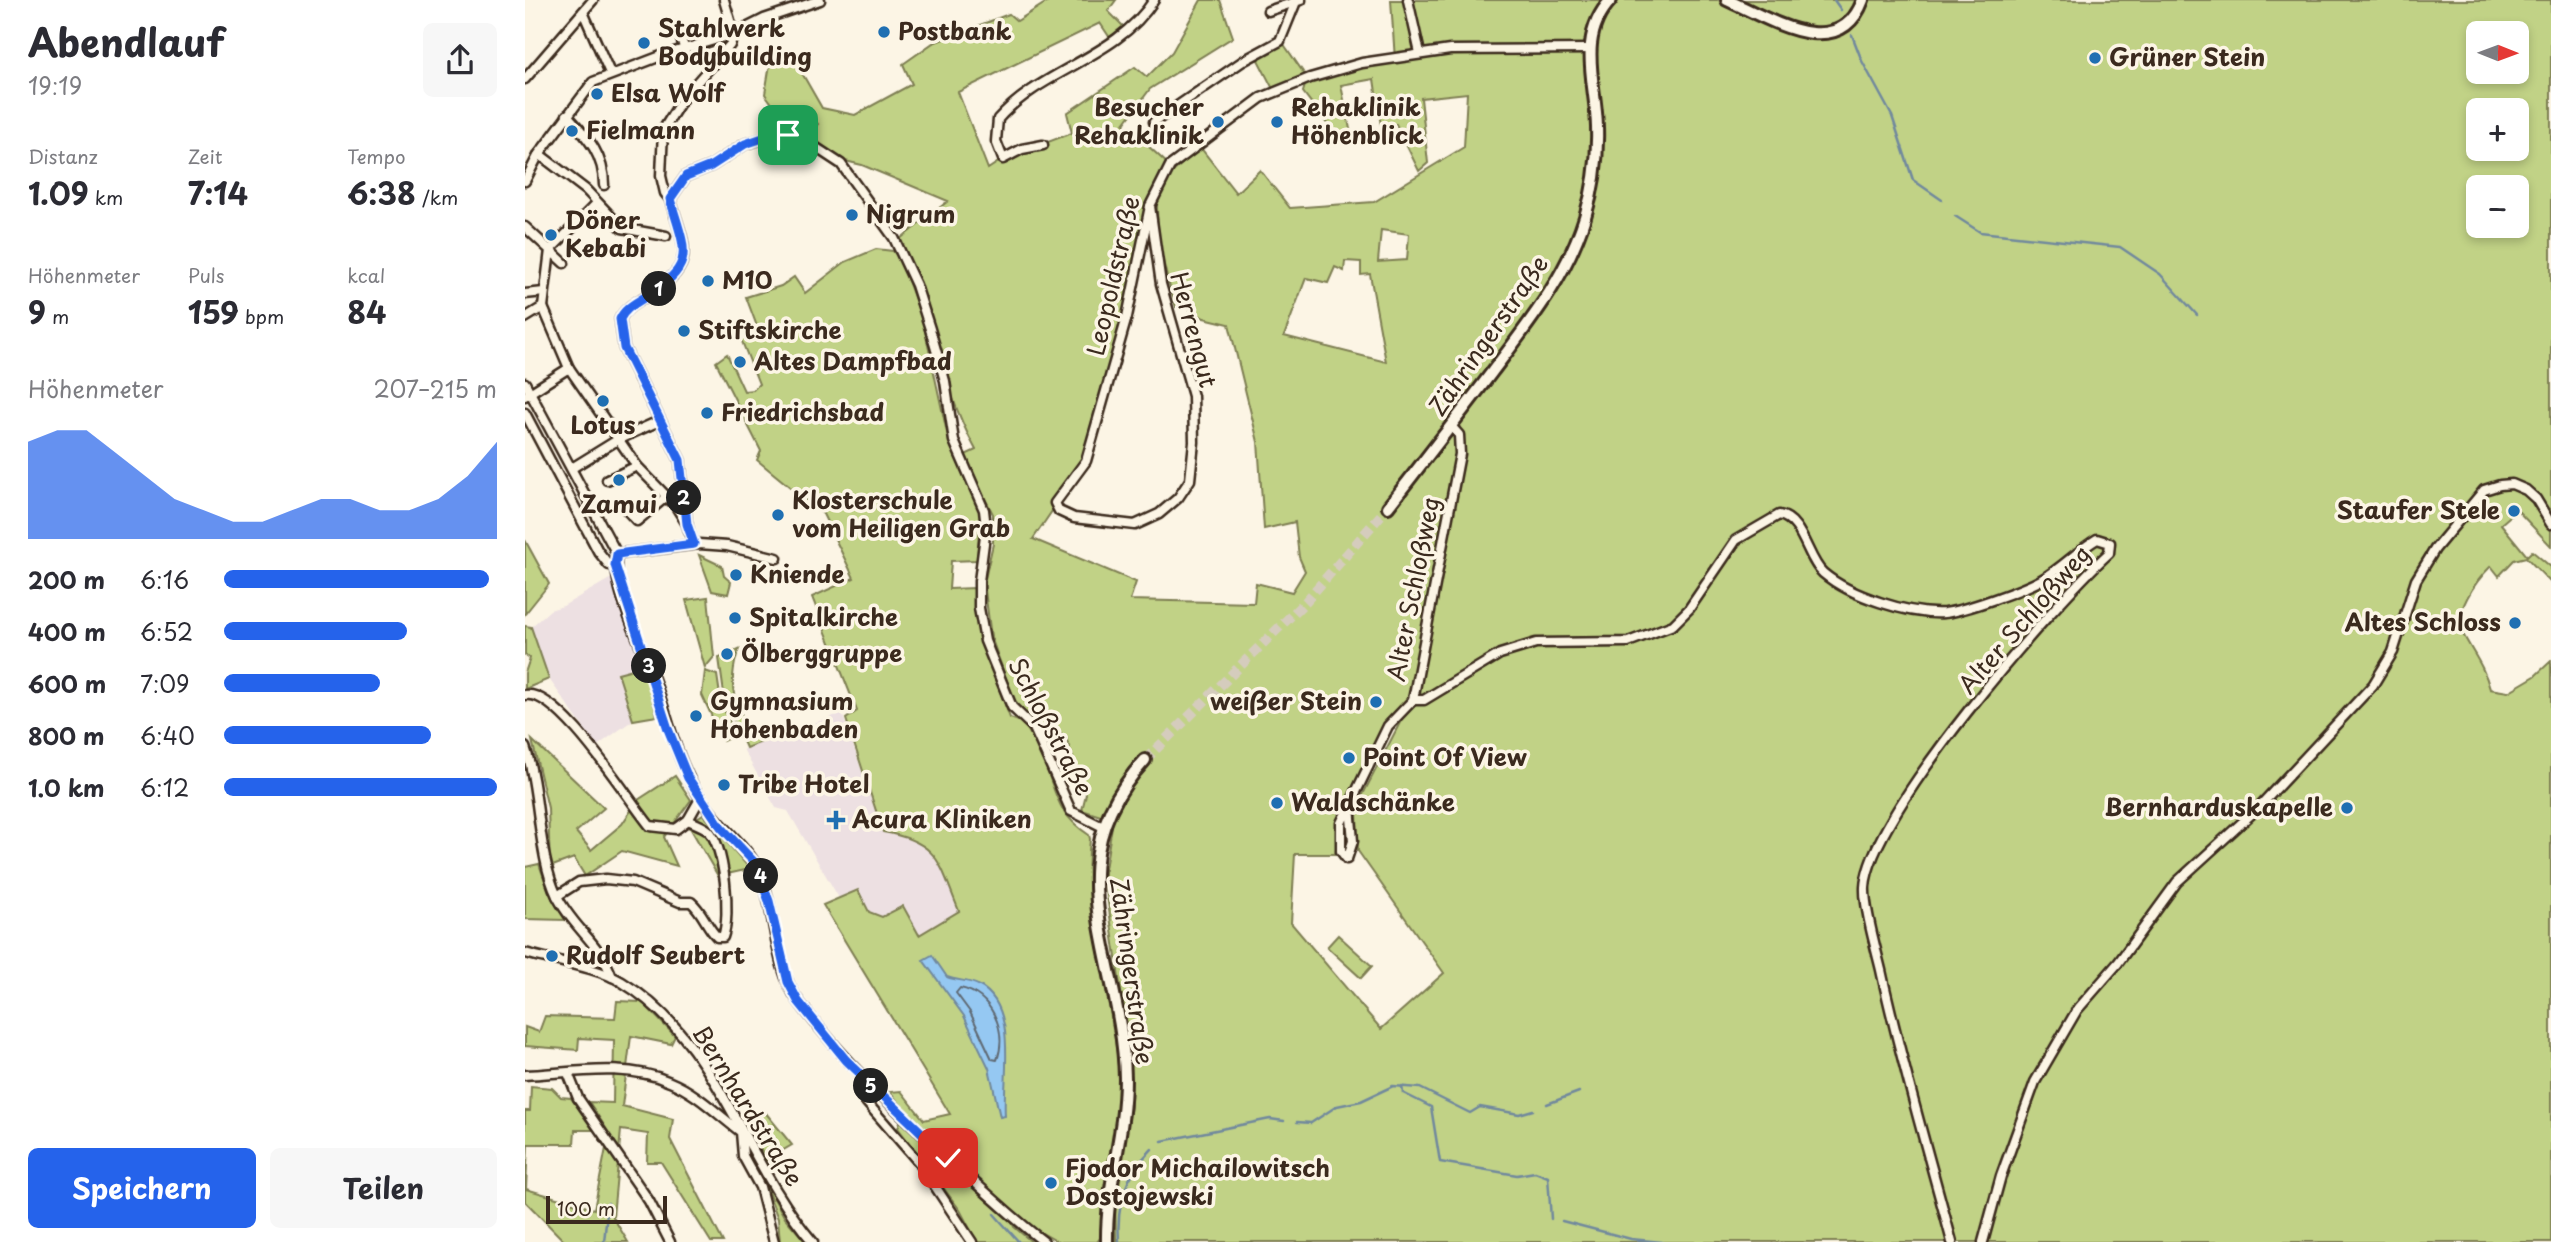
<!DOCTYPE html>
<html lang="de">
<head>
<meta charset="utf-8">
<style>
	:root { --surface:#fff; --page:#f7f7f7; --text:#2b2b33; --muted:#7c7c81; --accent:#2563eb }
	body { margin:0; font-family:"Playpen Sans",sans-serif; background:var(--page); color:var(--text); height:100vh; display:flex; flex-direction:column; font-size:26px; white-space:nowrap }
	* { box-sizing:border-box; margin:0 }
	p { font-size:23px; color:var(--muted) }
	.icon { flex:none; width:38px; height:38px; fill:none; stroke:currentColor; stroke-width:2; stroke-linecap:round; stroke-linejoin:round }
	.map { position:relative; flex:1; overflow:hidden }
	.details { display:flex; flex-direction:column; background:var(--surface); width:525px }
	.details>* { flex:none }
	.needle { width:46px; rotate:91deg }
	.fabs { position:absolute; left:1941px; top:21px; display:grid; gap:14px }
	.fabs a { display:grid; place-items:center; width:63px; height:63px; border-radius:10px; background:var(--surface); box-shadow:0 4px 10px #0003; font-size:35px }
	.scale { position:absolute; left:21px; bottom:18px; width:121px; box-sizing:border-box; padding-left:7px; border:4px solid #3b2a1e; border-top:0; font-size:19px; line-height:24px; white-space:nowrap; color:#3b2a1e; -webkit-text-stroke:5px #fcf5e5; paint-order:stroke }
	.pin { position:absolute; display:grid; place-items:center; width:60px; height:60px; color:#fff; margin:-30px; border-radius:14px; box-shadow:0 4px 10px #0006 }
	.km { position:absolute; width:35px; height:35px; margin:-18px; border-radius:50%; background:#222; color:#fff; font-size:19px; line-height:35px; text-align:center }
	.round { display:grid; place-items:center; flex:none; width:74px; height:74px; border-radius:10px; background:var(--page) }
	.summary { display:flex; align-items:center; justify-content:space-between; height:119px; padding:0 28px }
	h1 { font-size:38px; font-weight:700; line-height:52px }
	.figures { display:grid; grid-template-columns:repeat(3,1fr); gap:10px; height:119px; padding:7px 28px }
	.figures div { display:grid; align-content:center }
	.figures b { font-size:30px; font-weight:700 }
	.figures small { font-size:19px; font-weight:400 }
	.figures p { font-size:19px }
	.chart { height:196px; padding:14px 28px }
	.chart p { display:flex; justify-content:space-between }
	.chart svg { width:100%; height:126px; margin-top:7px; fill:var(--accent); opacity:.7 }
	.primary-button { display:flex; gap:14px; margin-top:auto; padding:14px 28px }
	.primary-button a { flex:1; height:80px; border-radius:10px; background:var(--accent); color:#fff; font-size:28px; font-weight:700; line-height:80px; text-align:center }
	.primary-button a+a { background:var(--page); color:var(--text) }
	ul { padding:0 28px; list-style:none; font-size:23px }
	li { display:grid; grid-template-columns:112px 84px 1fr; align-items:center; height:52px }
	li i { height:18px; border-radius:9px; background:var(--accent) }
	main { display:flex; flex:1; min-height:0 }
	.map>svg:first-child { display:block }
</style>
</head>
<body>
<main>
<section class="details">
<div class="summary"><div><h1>Abendlauf</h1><p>19:19</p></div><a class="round"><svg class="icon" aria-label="share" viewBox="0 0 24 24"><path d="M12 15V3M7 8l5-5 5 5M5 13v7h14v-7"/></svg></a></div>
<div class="figures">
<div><p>Distanz</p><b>1.09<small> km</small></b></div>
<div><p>Zeit</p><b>7:14</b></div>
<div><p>Tempo</p><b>6:38<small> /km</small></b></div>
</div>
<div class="figures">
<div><p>Höhenmeter</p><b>9<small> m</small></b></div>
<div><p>Puls</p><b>159<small> bpm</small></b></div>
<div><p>kcal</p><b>84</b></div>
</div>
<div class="chart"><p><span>Höhenmeter</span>207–215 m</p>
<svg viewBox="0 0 160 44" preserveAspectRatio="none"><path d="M0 44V10L10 6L20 6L30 14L40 22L50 30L60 34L70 38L80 38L90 34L100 30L110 30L120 34L130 34L140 30L150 22L160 10V44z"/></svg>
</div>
<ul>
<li><b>200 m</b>6:16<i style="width:97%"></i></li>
<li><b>400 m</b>6:52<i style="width:67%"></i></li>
<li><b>600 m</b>7:09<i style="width:57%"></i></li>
<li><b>800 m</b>6:40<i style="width:76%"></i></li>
<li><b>1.0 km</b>6:12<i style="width:100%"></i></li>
</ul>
<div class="primary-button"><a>Speichern</a><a>Teilen</a></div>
</section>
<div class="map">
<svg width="2026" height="1242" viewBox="0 0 2026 1242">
	<rect width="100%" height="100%" fill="#fcf5e5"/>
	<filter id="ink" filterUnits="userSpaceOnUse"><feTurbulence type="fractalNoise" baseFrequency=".0143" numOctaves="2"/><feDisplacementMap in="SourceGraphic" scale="14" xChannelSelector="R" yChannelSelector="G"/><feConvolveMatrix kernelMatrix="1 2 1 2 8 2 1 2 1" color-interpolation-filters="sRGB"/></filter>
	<g filter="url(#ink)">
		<!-- built -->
		<g fill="#ede0e2">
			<polygon points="88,577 119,666 93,673 108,720 68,749 61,731 24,679 6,627 25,610 38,606"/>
			<polygon points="317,713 358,832 381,836 409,851 435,911 394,935 344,912 333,890 314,898 263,811 251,808 218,749"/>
		</g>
		<!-- green -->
		<g fill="#c1d286" stroke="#7e7e52" stroke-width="2" fill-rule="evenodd">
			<path d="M525 0H591L583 11 601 29 585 38 575 23 433 92 463 169 478 159 547 133 542 113 610 67 622 77 647 52 676 0H695L708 37 625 89 599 124 645 166 635 184 675 147 711 193 735 170 765 208 849 202 939 147 942 93 896 98 903 163 894 171 871 124 856 126 849 79 816 85 826 134 813 138 778 92 781 82 870 60 866 0H2026V546L1992 510 1976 524 2002 556 2007 551 2026 567V583L2001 557 1989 560 1974 576 1966 566C1951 581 1927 613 1938 634 1948 653 1959 666 1965 689L1983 692 2010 676 2026 661V1242H591L590 1204 606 1106V1061L579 875 588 820 557 810 561 794 541 738 525 723 514 730 492 708 466 637 459 583 468 544V514L438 456 451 450C415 385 405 307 375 239L423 201 337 165 316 160 283 135 293 124 280 110 264 127 240 94 245 64 266 54 297 108 330 115 387 84 378 64 408 43 484 14 492 21ZM1953 33H1992V72H1953ZM1953 110H1992V149H1953ZM1953 187H1992V226H1953ZM632 191C631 235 637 265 651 307H661L679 318 704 324 733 442 739 529 770 522 774 557 780 571 767 592 731 583 729 603 605 600 611 582 508 539 561 461 602 317ZM856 230 884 234 882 260 853 262ZM820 261 836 262V275L845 274 861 362 759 336 781 278 803 283 810 267 819 271ZM884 705 832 806 833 851 919 973 856 1029 766 923 770 854H810L811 850 816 851V823L875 710Z"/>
			<polygon points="758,43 780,75 749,91 732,58"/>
			<path d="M351 249 368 251 375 259 398 322 424 442 455 513 452 560 426 561 424 589 450 588 456 641 485 718 499 723C506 736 514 749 519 762 532 795 532 814 564 835L565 839C557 911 584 984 592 1055 599 1115 582 1177 577 1236L572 1242H533L510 1229 478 1202 489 1227 507 1242H452L435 1210 373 1128 379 1109 365 1092 376 1091 399 1120 425 1114 298 905 333 890 344 912 357 917 378 906 394 935 434 911C414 863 415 842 358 832L321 719 332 711 287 597 329 578 298 514 232 460 236 451 191 362 202 354 219 391 228 390 234 384 216 339 233 329 221 297 256 286 269 277 280 293 320 262Z"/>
			<polygon points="0,540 24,584 0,614"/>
			<polygon points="174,555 197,566 199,576 206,582 203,594 187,591"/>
			<polygon points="183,597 189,657 180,668 161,600"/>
			<polygon points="0,626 6,627 24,679 0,689 0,673 5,658 0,655"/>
			<path d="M214 649C201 685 208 719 242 740L221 748 200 701 194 658Z"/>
			<polygon points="119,666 132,716 108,720 93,673"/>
			<polygon points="180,671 192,675 196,702 210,735 198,741 177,695"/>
			<polygon points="7,740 79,808 51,832 66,850 97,824 113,800 150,776 166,800 139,837 152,866 97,851 60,876 49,858 25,867 23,808"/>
			<polygon points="178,814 225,869 193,876 163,824"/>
			<polygon points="14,864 24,892 40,920 0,919 0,867"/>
			<polygon points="813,935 847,966 836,978 802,947"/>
			<polygon points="92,1001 117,1002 150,1036 146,1044 106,1036 97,1106 148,1119 145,1139 198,1242 186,1242 136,1162 122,1162 123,1134 96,1130 88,1217 103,1242 40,1242 0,1201 0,1111 5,1111 6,1086 27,1088 36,1097 46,1098 68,1130 50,1130 49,1144 3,1144 1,1189 69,1209 84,1133 64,1102 88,1103 89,1040 54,1038 53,1050 0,1046 0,1027 14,1032 20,1016 90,1018"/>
			<polygon points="240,1112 267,1145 241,1160 221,1123"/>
			<polygon points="239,1181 260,1218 281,1242 255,1242 253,1219"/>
		</g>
		<!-- water -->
		<path fill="#95c8f2" stroke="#71899d" stroke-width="2" d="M407 955 422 977C432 981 444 980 453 985 495 1006 477 1078 480 1116L475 1117 464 1068 439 1016 398 960Z"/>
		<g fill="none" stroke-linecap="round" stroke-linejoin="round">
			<!-- shore -->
			<path stroke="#5f6973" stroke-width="2" d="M435 988C466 994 483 1030 472 1060L467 1059 445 1012 431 993Z"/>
			<!-- stream -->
			<g stroke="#71899d" stroke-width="2.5">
				<polyline points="1309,0 1316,10"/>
				<polyline points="1327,35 1337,61 1367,116 1388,180 1417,200"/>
				<polyline points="1430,216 1455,232 1595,247 1635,274 1672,315"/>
				<polyline points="877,1086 878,1093 906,1107 915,1162 992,1175 1010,1172 1023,1177 1026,1219"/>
				<polyline points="1022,1104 1054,1092"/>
				<polyline points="772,1122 786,1123 812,1106 836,1101 868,1086 895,1088 945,1113 955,1107 994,1114 1008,1110"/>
				<polyline points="637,1141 745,1119 759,1121"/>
				<polyline points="469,1214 494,1242"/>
				<polyline points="1037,1221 1106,1239 1137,1242"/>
				<polyline points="79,1242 83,1203"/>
				<path d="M594 1242C591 1205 600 1175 627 1149"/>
			</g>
			<!-- major-tunnel -->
			<polyline stroke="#d5ccbd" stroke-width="10" stroke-dasharray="10 5" stroke-linecap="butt" points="620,760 781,601 863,507"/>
			<!-- minor casing -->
			<g stroke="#3b2a1e" stroke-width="13">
				<g id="minor">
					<polyline points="883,0 895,53"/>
					<polyline points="743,11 776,0"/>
					<polyline points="58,12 85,73"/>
					<polyline points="152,27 160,50"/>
					<polyline points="0,79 68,0"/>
					<path d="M42 115C62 137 79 154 79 185"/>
					<polyline points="629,122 718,61 755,41 770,4"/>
					<path d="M518 145 497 149 478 159 471 141 473 119C517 69 592 58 629 0"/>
					<polyline points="246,147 280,144"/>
					<polyline points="14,154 61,190 97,228 141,236"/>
					<polyline points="0,181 14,154 68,82 136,56 209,34 239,19 295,0"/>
					<polyline points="145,199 140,193 136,176 138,130 158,98 205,45 209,34 199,0"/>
					<polyline points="625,206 636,284 668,396 669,442 665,480 653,498 634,514 610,525 549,518 534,511 530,503 561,461 602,317 625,206 645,166 736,98 785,78 837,63 925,50 1065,49"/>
					<polyline points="0,227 25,250 18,307 44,368 112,466 150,505 162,524 168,544"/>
					<polyline points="39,263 25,250 72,203"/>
					<polyline points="0,294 19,292"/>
					<polyline points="0,318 18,307"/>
					<path d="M0 383 92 554C85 586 118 647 129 679 144 719 151 761 175 797 191 824 221 843 234 871 252 912 247 965 274 1002 317 1059 368 1107 420 1155 453 1185 484 1215 519 1242"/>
					<polyline points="0,396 44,368"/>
					<polyline points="0,413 73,551 84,565 90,565"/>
					<polyline points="47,468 94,439 134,421"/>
					<polyline points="82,480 112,466"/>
					<polyline points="97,505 112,521 142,496"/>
					<path d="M162 524 155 460 99 348 95 319C100 308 111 303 120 297 173 264 161 252 145 199L161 176 186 166 220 144 244 137 263 135 281 141 316 164 369 238 391 285 405 329 420 381 429 441 459 510 461 528 454 581V608L460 641 487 707 509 728 546 811 578 827"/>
					<polyline points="92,554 174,544 202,546 252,558"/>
					<path d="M0 695C34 688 104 801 125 826L151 829 163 820 175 799"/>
					<path d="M888 700H899L975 654 1011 643 1103 642 1148 625 1164 609 1211 540 1254 515C1278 519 1282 559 1298 573 1325 596 1384 615 1419 613 1439 611 1498 590 1516 580 1537 568 1552 551 1572 539L1585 543 1584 553C1527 605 1344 814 1340 887 1339 908 1351 949 1356 970 1376 1062 1403 1152 1427 1242"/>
					<polyline points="888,700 935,454 934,435 926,426"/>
					<path d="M0 747C16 793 12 855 32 896 47 927 75 943 87 977"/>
					<polyline points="825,806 828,841 822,859 816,851 816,823 863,726 888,700"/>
					<path d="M32 896 54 882 81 879 108 882 155 902H166C178 912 181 926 192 937H198C206 916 200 846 183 830 178 826 169 823 163 820"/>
					<path d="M0 953C28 961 73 967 97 982 193 1040 218 1161 288 1242"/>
					<polyline points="43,1073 53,1098 124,1201 145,1242"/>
					<path d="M0 1075C46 1073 102 1062 145 1082 172 1093 193 1115 216 1132L218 1156 235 1187 249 1242"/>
					<polyline points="337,1077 337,1097 396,1165 447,1242"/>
					<polyline points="1458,1242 1476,1176 1510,1082 1552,1010 1593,963 1652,882 1733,808 1848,685 1868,652 1891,580 1910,549 1959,490 1975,485 1987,484 2001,490 2011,499 2026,524"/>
				</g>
			</g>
			<!-- major casing -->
			<g stroke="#3b2a1e" stroke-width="16">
				<g id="major">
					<path d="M1202 0C1243 18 1314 65 1338 0"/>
					<path d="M863 507C898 462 933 417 967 372 1004 323 1042 276 1060 217 1069 188 1073 158 1072 127 1071 83 1051 37 1086 0"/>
					<path d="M582 1242C581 1187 600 1134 600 1078 598 959 524 864 620 760"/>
				</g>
			</g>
			<!-- minor -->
			<use href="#minor" stroke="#fcf5e5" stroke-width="8"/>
			<!-- major -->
			<use href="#major" stroke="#fcf5e5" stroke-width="10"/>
		</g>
	</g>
	<g fill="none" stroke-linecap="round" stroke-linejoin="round" filter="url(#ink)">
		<!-- route casing -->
		<g stroke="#fff" stroke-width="14">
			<path id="route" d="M263 135 244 136 220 144 186 166 161 176 145 199C161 253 172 264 120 297 111 303 100 308 95 319L99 348 155 460 162 524 169 544 92 554 90 565 143 729 163 778 196 827 230 863 244 901 263 982 273 1001 321 1060 423 1158"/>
		</g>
		<!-- route -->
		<use href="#route" stroke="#2563eb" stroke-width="9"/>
	</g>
	<!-- markers -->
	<g fill="#1f6fb2" stroke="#fcf5e5" stroke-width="2.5">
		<circle cx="359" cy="32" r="7"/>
		<circle cx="119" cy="43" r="7"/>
		<circle cx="1570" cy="58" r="7"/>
		<circle cx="72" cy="94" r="7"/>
		<circle cx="693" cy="122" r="7"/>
		<circle cx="752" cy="122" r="7"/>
		<circle cx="47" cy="131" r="7"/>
		<circle cx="327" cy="215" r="7"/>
		<circle cx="26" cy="235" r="7"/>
		<circle cx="183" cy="281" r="7"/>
		<circle cx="159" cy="331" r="7"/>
		<circle cx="215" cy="362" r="7"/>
		<circle cx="78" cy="401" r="7"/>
		<circle cx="182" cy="413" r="7"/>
		<circle cx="94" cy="480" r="7"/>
		<circle cx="1989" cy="511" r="7"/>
		<circle cx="253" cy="515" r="7"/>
		<circle cx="211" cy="575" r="7"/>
		<circle cx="210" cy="618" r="7"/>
		<circle cx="1990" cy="623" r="7"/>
		<circle cx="202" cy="654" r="7"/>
		<circle cx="851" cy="702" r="7"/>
		<circle cx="171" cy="716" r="7"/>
		<circle cx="824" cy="758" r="7"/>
		<circle cx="199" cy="785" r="7"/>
		<circle cx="752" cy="803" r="7"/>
		<circle cx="1822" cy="808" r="7"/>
		<path d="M307.5 809.5h7v7h7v7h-7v7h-7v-7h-7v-7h7z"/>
		<circle cx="27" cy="956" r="7"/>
		<circle cx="526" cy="1183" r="7"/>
	</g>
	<g text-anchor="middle" stroke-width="7" stroke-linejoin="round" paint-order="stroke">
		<!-- poi labels -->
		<g font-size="24" font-weight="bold" fill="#3b2a1e" stroke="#fcf5e5" text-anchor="start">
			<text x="133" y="37">Stahlwerk<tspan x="133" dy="28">Bodybuilding</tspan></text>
			<text x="373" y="40">Postbank</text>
			<text x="1584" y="66">Grüner Stein</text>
			<text x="86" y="102">Elsa Wolf</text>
			<text x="679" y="116" text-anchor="end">Besucher<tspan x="679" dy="28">Rehaklinik</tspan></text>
			<text x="766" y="116">Rehaklinik<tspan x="766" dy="28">Höhenblick</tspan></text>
			<text x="61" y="139">Fielmann</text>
			<text x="341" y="223">Nigrum</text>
			<text x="40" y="229">Döner<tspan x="40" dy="28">Kebabi</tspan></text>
			<text x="197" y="289">M10</text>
			<text x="173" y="339">Stiftskirche</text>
			<text x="229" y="370">Altes Dampfbad</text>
			<text x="196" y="421">Friedrichsbad</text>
			<text x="78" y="434" text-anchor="middle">Lotus</text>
			<text x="267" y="509">Klosterschule<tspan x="267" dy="28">vom Heiligen Grab</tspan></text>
			<text x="94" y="513" text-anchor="middle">Zamui</text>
			<text x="1975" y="519" text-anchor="end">Staufer Stele</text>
			<text x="225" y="583">Kniende</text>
			<text x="224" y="626">Spitalkirche</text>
			<text x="1976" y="631" text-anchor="end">Altes Schloss</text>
			<text x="216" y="662">Ölberggruppe</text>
			<text x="185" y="710">Gymnasium<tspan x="185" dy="28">Hohenbaden</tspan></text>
			<text x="837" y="710" text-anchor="end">weißer Stein</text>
			<text x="838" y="766">Point Of View</text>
			<text x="213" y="793">Tribe Hotel</text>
			<text x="766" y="811">Waldschänke</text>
			<text x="1808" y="816" text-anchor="end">Bernharduskapelle</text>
			<text x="327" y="828">Acura Kliniken</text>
			<text x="41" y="964">Rudolf Seubert</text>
			<text x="540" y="1177">Fjodor Michailowitsch<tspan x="540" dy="28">Dostojewski</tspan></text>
		</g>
		<!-- street labels -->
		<g font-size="24" fill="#3b2a1e" stroke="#fcf5e5">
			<text transform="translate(589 276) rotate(-77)" y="8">Leopoldstraße</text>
			<text transform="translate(668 330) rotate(75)" y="8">Herrengut</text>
			<text transform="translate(964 336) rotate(-55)" y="8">Zähringerstraße</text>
			<text transform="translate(889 589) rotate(-79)" y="8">Alter Schloßweg</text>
			<text transform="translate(1500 620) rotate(-49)" y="8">Alter Schloßweg</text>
			<text transform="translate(525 727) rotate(62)" y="8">Schloßstraße</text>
			<text transform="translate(606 971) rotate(82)" y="8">Zähringerstraße</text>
			<text transform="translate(222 1106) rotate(58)" y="8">Bernhardstraße</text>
		</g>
	</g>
</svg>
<div class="fabs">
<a><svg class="needle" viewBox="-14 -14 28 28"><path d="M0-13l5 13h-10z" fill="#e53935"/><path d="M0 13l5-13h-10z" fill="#7c7c81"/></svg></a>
<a>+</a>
<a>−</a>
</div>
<div class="scale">100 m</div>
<div class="pin" style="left:263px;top:135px;background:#1e9e55"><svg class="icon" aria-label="arrive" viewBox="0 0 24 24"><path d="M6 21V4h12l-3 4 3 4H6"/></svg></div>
<div class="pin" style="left:423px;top:1158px;background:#d93025"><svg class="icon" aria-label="check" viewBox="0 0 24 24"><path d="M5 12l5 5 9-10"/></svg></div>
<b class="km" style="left:134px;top:289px">1</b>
<b class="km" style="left:159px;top:498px">2</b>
<b class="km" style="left:124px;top:666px">3</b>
<b class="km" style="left:236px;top:876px">4</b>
<b class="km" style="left:346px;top:1086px">5</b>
</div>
</main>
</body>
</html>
